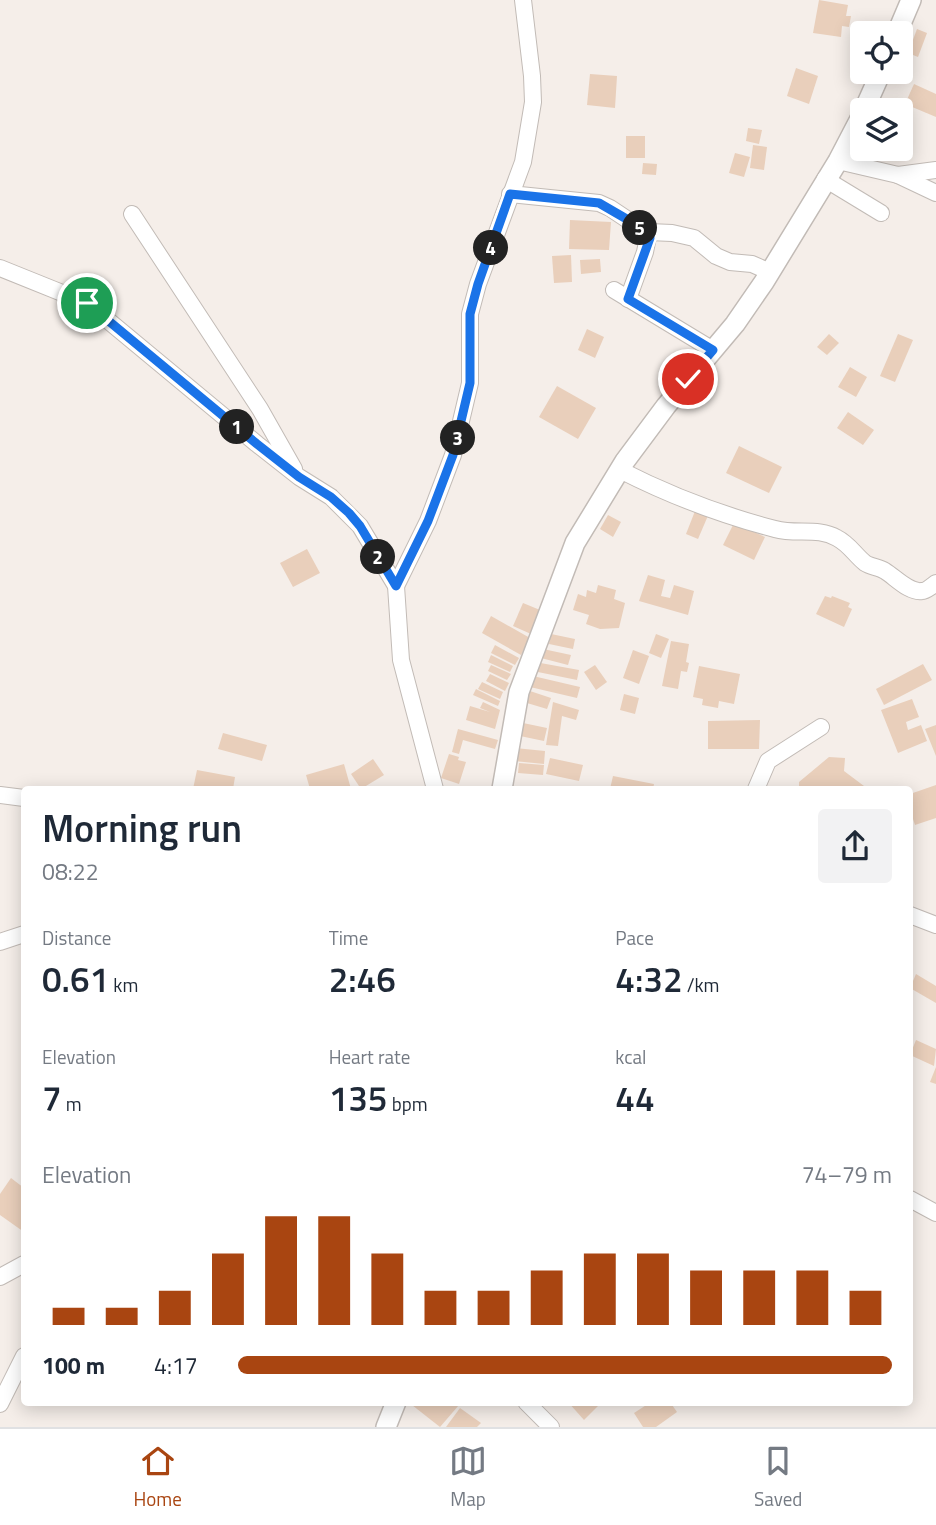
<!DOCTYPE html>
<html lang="en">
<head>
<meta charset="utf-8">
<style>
	:root { --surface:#fff; --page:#f2f2f3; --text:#1f2937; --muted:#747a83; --line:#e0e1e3; --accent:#a94511 }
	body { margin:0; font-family:"Titillium Web",sans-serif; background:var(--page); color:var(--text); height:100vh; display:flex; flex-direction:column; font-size:26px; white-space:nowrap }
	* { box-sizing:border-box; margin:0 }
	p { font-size:23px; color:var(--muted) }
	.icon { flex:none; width:38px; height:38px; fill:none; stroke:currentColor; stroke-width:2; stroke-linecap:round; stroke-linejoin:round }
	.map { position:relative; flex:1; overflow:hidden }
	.panel { position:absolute; left:21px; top:786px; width:892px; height:620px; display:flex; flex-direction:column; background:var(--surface); border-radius:7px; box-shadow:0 4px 18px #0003 }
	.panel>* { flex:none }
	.tools { position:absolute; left:850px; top:21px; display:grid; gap:14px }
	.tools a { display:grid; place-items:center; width:63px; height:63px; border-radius:7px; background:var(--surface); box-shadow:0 4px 18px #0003; font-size:35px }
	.pin { position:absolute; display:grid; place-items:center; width:60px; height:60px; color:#fff; margin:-30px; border:4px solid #fff; border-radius:50%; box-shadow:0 2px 7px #0007 }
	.km { position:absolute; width:35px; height:35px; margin:-18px; border-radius:50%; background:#222; color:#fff; font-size:19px; line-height:35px; text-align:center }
	.round { display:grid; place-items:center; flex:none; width:74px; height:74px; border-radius:7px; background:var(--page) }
	.summary { display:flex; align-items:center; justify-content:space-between; height:119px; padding:0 21px }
	h1 { font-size:38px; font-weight:600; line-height:52px }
	.metrics { display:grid; grid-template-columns:repeat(3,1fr); gap:10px; height:119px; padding:7px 21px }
	.metrics div { display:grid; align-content:center }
	.metrics b { font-size:35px; font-weight:600 }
	.metrics small { font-size:19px; font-weight:400 }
	.metrics p { font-size:19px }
	.chart { height:196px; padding:14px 21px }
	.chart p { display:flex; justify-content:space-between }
	.chart svg { width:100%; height:126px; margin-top:7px; stroke:var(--accent); stroke-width:6 }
	ul { padding:0 21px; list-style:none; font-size:23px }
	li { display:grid; grid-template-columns:112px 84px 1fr; align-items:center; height:52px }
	li i { height:18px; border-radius:9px; background:var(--accent) }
	.tab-bar { display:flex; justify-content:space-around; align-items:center; height:98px; border-top:2px solid var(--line); background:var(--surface); font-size:19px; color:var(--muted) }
	.tab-bar a { display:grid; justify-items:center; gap:4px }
	.tab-bar .active { color:var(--accent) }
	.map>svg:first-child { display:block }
</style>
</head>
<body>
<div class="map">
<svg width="936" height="1427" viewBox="0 0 936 1427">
	<rect width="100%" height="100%" fill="#f5eee9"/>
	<!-- building -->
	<g fill="#e9cfbb">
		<polygon points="819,0 848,5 846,16 851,16 849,27 842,26 841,37 813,33"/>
		<polygon points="917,29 927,33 918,57 908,53"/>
		<polygon points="796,68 818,76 809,104 787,96"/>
		<polygon points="590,74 617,76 615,108 587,105"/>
		<polygon points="914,84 936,94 936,117 905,104"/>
		<polygon points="748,128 762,130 759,144 746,141"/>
		<rect x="626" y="136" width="19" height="22"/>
		<polygon points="753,145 767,147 764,170 750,168"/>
		<polygon points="735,153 750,157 744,177 729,173"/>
		<polygon points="643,163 657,164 656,175 642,174"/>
		<polygon points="570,220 611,222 609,250 569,249"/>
		<polygon points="571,255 572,282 554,283 552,256"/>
		<polygon points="600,259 601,272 581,274 580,260"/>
		<polygon points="587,329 604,337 595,358 578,350"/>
		<polygon points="829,334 839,343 827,355 817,347"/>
		<polygon points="898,334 913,340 895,382 880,376"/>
		<polygon points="850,367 867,377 856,397 838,387"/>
		<polygon points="557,386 596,408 578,439 539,417"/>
		<polygon points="848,412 874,430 863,445 837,428"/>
		<polygon points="739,446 782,467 769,493 726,473"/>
		<polygon points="697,506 710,511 698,539 686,534"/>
		<polygon points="608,515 621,522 613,537 600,529"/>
		<polygon points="734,523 765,537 754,560 723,545"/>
		<polygon points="307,549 320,573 293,587 280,563"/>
		<polygon points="648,575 665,580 661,596 670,598 674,585 694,591 688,615 639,601"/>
		<polygon points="598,585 616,590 614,599 625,603 619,628 600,629 586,624 589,615 573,610 578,594 586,597 587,590 596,593"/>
		<polygon points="825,596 831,598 832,596 850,603 848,607 852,609 844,627 816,614"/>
		<polygon points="523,603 540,610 531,634 513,626"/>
		<polygon points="491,616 530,638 521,655 482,633"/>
		<polygon points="551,634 575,639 573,649 549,644"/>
		<polygon points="656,634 669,639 661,658 649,653"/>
		<polygon points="671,641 689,644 686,662 689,663 687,672 681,671 678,689 662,686"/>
		<polygon points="495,645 519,658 515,665 491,653"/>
		<polygon points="543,649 571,655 568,665 541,658"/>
		<polygon points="633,650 649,656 639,684 623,678"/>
		<polygon points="491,655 513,666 510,672 488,662"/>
		<polygon points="535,662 579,670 577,680 533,671"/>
		<polygon points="923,664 932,680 884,705 876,689"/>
		<polygon points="491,665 511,674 507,680 488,671"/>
		<polygon points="595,665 607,682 596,690 584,672"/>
		<polygon points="699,666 740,674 734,704 719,701 718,708 702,705 703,699 693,697"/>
		<polygon points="490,674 509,683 505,691 486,681"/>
		<polygon points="533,676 580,687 577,698 530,687"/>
		<polygon points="482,682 503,692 500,699 478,689"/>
		<polygon points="476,689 500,701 498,706 473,695"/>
		<polygon points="530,691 551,698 547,709 527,703"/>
		<polygon points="624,694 639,698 635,714 620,710"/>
		<polygon points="912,699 919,717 906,722 908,730 921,725 927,741 898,753 881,710"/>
		<polygon points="483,702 500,710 495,729 466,720 470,706 490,712 480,708"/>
		<polygon points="553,702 579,710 576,720 562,716 558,746 546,745"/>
		<polygon points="760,720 759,749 708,749 708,721"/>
		<polygon points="523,723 547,728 544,741 520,736"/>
		<polygon points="936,725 936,756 925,729"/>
		<polygon points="458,729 498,740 495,749 463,740 459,754 452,752"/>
		<polygon points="223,733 267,745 262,761 218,749"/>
		<polygon points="515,748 545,751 544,764 514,761"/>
		<polygon points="449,754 459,757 458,760 466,762 459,784 441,778"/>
		<polygon points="829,757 845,758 844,771 864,786 864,789 799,789 799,782"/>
		<polygon points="550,758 583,765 579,781 546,774"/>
		<polygon points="373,759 384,775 361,789 351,774"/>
		<polygon points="519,763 544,765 543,775 518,773"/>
		<polygon points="344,764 351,789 310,789 306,775"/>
		<polygon points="197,770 235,777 233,789 193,789"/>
		<polygon points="613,776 654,784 653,789 610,789"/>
		<polygon points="936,785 936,818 915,825 910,810 910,794"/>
		<polygon points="916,974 936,986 936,1003 910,988"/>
		<polygon points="916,1040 936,1049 934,1066 910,1055"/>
		<polygon points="936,1067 936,1084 930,1082"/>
		<polygon points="11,1178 24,1188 24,1232 0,1215 0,1194"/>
		<polygon points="414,1402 455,1402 459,1405 440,1427 412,1405"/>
		<polygon points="568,1402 602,1402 584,1420"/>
		<polygon points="651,1402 670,1402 677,1412 656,1427 643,1427 634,1413"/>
		<polygon points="460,1408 481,1423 477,1427 446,1427"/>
	</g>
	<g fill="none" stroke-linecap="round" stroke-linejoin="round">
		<!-- minor casing -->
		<g stroke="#c2bbb6" stroke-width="18">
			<g id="minor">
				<polyline points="838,161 898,175 936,170"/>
				<polyline points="898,175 936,193"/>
				<polyline points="825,179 881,213"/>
				<polyline points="510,194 599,203 610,208 640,228 649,232 672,233 694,238 716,256 730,262 752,264 770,272"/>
				<polyline points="132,214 260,409 294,469"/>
				<polyline points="0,268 87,303 257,444 299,477 331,497 360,526 396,586 401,660 435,789"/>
				<polyline points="614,290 713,350"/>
				<polyline points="628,299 645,252 649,232"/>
				<path d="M620 470C669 495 721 515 775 529 796 535 818 527 837 538 849 544 855 555 865 563 871 567 879 567 885 571 895 577 909 593 922 591 926 591 932 586 936 583"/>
				<polyline points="396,586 428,521 453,455 470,383 470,314 478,284 523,162 533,102 532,76 523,0"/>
				<polyline points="756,789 768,761 821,727"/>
				<polyline points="0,795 24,798"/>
				<polyline points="910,915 936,925"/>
				<polyline points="0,942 24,934"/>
				<polyline points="910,1199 936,1213"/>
				<polyline points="0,1277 24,1264"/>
				<polyline points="526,1402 551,1427"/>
				<polyline points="0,1404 24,1356"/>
			</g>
		</g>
		<!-- tertiary casing -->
		<g stroke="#c2bbb6" stroke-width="22">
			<g id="tertiary">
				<polyline points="897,33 911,0"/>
				<polyline points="864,110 881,72"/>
				<polyline points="502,789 519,692 575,543 625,461 666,406 735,324 764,282 838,161 863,113"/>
				<polyline points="386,1427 396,1402"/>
			</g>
		</g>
		<!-- minor -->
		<use href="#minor" stroke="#fff" stroke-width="16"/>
		<!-- tertiary -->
		<use href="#tertiary" stroke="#fff" stroke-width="19"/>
	</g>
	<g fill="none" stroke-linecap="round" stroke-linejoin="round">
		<!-- route casing -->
		<g stroke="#fff" stroke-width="14">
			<polyline id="route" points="87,303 257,444 299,477 331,497 349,513 360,526 396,586 428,521 453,455 470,383 470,314 478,284 510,194 599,203 649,232 650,238 628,299 713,350 688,379"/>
		</g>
		<!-- route -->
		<use href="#route" stroke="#1a73e8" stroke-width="9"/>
	</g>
</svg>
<div class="tools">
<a><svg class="icon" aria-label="locate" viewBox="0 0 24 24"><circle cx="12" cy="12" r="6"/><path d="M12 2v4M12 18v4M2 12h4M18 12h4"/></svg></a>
<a><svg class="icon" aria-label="layers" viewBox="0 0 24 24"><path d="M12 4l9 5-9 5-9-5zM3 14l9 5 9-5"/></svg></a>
</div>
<div class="pin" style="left:87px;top:303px;background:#1e9e55"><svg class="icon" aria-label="arrive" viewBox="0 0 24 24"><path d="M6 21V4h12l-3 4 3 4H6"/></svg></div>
<div class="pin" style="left:688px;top:379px;background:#d93025"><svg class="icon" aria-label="check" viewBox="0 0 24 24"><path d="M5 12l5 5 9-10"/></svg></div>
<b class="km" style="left:237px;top:427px">1</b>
<b class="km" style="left:378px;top:557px">2</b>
<b class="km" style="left:458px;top:438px">3</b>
<b class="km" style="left:491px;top:248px">4</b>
<b class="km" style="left:640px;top:228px">5</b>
<section class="panel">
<div class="summary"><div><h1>Morning run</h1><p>08:22</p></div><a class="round"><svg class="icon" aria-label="share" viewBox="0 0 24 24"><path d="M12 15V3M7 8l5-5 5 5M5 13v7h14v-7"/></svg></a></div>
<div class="metrics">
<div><p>Distance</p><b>0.61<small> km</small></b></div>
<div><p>Time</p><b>2:46</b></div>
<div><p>Pace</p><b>4:32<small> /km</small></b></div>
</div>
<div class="metrics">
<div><p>Elevation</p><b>7<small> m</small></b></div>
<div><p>Heart rate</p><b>135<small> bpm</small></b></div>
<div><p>kcal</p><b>44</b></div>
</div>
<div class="chart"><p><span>Elevation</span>74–79 m</p>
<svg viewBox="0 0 160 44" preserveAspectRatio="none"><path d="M5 44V38M15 44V38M25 44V32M35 44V19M45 44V6M55 44V6M65 44V19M75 44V32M85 44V32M95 44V25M105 44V19M115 44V19M125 44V25M135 44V25M145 44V25M155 44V32"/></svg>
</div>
<ul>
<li><b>100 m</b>4:17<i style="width:100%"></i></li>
</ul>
</section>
</div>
<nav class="tab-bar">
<a class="active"><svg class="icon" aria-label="home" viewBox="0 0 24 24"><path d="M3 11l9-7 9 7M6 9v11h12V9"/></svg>Home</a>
<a><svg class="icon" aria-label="map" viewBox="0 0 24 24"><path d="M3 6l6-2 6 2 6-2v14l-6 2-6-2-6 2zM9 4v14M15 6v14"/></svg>Map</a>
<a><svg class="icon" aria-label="saved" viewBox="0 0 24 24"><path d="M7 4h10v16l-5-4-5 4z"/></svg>Saved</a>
</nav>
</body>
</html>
